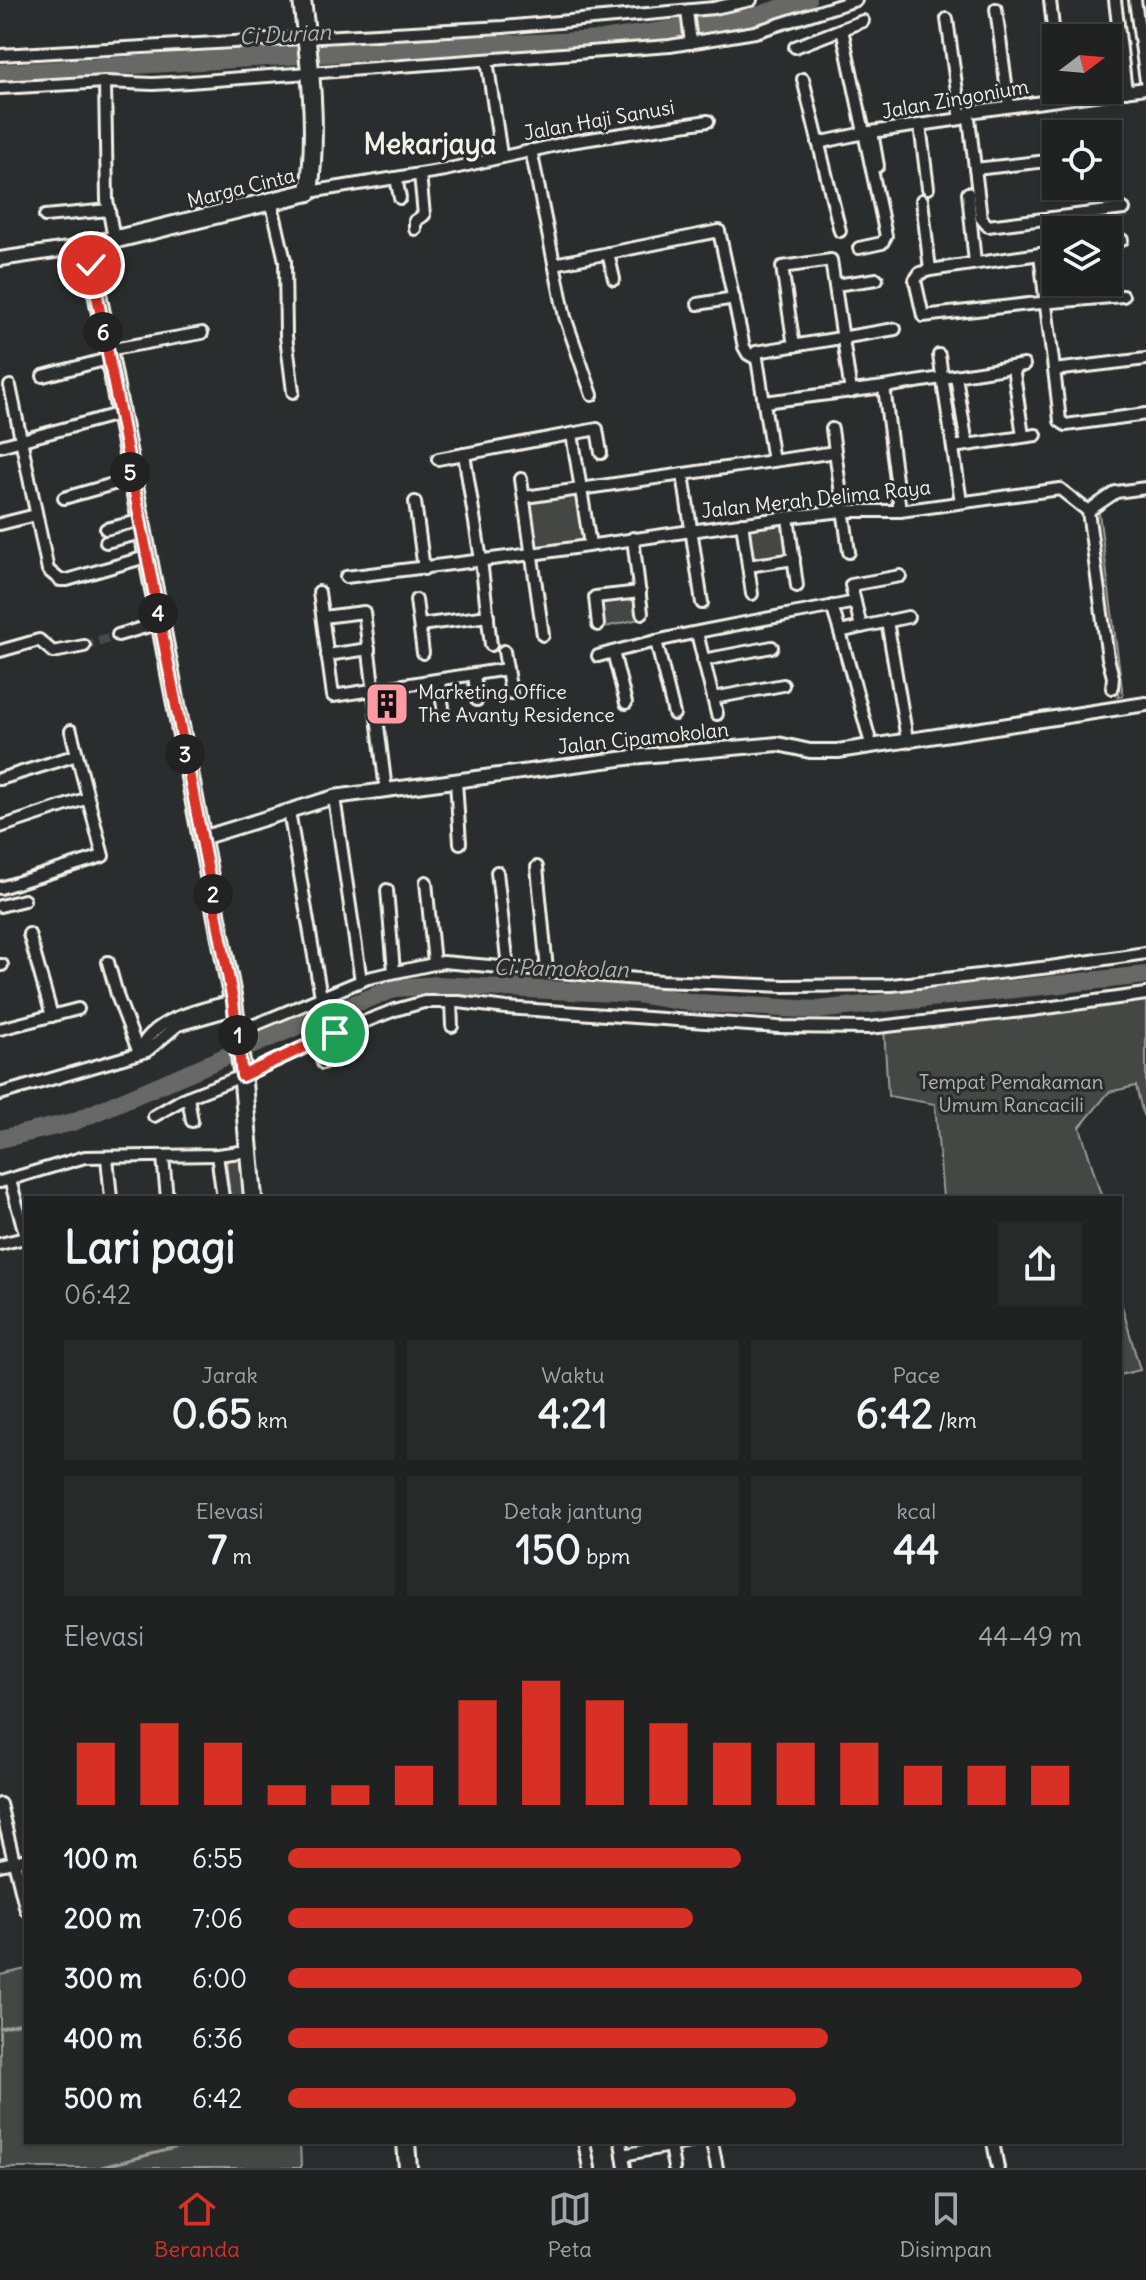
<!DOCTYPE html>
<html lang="id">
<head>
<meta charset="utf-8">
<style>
	:root { --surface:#202222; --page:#282a2a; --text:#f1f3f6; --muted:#a2a4a5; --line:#3d3f40; --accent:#d93025 }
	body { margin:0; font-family:Delius,sans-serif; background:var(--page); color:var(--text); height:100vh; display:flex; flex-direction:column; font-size:30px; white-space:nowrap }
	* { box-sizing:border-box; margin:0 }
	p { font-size:26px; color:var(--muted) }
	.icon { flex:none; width:44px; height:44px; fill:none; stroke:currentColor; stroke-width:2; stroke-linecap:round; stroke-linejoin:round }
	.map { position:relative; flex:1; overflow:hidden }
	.side { position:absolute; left:24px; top:1196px; width:1098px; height:948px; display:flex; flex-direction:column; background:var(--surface); border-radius:0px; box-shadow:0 2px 6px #0004,0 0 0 2px var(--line) }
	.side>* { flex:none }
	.needle { width:52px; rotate:74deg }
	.fabs { position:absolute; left:1042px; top:24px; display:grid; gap:16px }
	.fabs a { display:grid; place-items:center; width:80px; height:80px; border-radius:0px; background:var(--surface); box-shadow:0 2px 6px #0004,0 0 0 2px var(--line); font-size:40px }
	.pin { position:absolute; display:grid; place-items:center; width:68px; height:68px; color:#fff; margin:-34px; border:4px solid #fff; border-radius:50%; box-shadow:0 2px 8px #0007 }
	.km { position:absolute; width:40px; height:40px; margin:-20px; border-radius:50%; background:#222; color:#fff; font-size:22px; line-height:40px; text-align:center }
	.round { display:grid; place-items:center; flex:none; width:84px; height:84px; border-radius:0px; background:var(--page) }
	.overview { display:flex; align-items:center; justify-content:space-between; height:136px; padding:0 40px }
	h1 { font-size:44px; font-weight:700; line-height:60px }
	.stats { display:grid; grid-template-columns:repeat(3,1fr); gap:12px; height:136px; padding:8px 40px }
	.stats div { display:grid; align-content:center; border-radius:0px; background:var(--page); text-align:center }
	.stats b { font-size:40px; font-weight:700 }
	.stats small { font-size:22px; font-weight:400 }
	.stats p { font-size:22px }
	.chart { height:224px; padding:16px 40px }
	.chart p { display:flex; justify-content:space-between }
	.chart svg { width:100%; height:144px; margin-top:8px; stroke:var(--accent); stroke-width:6 }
	ul { padding:0 40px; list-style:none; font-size:26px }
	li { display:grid; grid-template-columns:128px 96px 1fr; align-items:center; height:60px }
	li i { height:20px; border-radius:10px; background:var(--accent) }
	.tab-bar { display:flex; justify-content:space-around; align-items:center; height:112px; border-top:2px solid var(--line); background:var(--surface); font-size:22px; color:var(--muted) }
	.tab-bar a { display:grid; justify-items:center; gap:4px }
	.tab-bar .on { color:var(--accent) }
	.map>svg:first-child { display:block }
</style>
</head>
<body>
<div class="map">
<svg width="1146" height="2168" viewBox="0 0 1146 2168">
	<rect width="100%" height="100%" fill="#2a2d2e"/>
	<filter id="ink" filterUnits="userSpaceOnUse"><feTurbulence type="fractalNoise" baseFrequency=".0125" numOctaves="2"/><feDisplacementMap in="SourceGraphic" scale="16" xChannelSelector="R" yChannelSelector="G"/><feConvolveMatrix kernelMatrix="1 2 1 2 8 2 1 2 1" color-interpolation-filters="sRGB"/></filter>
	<g filter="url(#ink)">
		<!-- green -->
		<g fill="#444645" stroke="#9c9c96" stroke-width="2">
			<polygon points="579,492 586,543 534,550 526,500"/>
			<polygon points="1099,513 1123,696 1118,697 1093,514"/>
			<polygon points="786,520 791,556 751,561 746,526"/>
			<polygon points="636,596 639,619 601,628 597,601"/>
			<polygon points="1146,996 1146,1114 1143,1115 1136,1086 1109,1092 1080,1127 1102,1198 943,1198 935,1104 888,1096 884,1029"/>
			<polygon points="241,1157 245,1198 230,1198 226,1158"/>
			<polygon points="1120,1299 1140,1370 1120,1375"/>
			<polygon points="26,1969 26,2142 300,2142 301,2168 0,2168 0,1975"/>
		</g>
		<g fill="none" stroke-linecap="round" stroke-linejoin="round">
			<!-- stream -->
			<g stroke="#9f9f9a" stroke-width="3">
				<polyline points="0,2028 26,2022"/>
				<polyline points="98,2168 198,2142"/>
			</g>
			<!-- river -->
			<g stroke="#676866" stroke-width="18">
				<polyline points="0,73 419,48 602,40 750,18 807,0"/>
				<polyline points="0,1139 73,1122 302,1024 396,988 438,985 637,994 695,1003 817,1010 1146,975"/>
			</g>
			<!-- minor-tunnel -->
			<polyline stroke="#484a4a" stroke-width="10" stroke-dasharray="10 5" stroke-linecap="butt" points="84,646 118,635"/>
			<!-- minor casing -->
			<g stroke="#f4f1e8" stroke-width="16">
				<g id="minor">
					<polyline points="1050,0 1056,55"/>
					<polyline points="1115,0 1126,91"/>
					<polyline points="1135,0 1146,81"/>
					<polyline points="996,9 1009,106"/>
					<polyline points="687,11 691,43"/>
					<polyline points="947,19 960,113 969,118 981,218 988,226 1124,209"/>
					<polyline points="842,29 886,236 882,243 859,248"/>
					<polyline points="795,47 863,21"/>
					<polyline points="0,55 503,27 714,8 751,0"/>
					<polyline points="487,60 501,155"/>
					<polyline points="803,79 840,231"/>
					<polyline points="105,82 107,200 114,239"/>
					<polyline points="0,88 105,82 153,84 189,82 670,46 755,32 856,0"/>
					<polyline points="920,125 928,188"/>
					<polyline points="872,132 878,166"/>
					<polyline points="818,143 864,133 961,119 969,112 1146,88"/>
					<polyline points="531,150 565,317 592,395"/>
					<polyline points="1108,154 1112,153"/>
					<polyline points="975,169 1056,160"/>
					<polyline points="396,178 400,198"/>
					<polyline points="309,192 445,170 570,142 708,121"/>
					<polyline points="968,193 975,263"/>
					<polyline points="271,200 285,261 286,336 293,392"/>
					<polyline points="922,200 930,270"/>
					<polyline points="45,216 109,210"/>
					<polyline points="415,229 415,221 424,215 420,174"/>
					<polyline points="1108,242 1122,240"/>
					<polyline points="608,253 614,279"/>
					<polyline points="1040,254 1056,251"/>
					<polyline points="554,264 719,231 744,347 748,354 757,359"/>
					<polyline points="835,285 877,279"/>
					<path d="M1123 296 1029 304 923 316 915 280 920 273 930 270 1040 254C1046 309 1054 365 1060 421L1066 425 1146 414"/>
					<polyline points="698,304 734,298"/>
					<polyline points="794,346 782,267 831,260 851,392"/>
					<polyline points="107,350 202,333"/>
					<polyline points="939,355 961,502"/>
					<polyline points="1013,367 1023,436"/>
					<polyline points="1054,370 1146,359"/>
					<polyline points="43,376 108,359"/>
					<polyline points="956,376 967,445"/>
					<polyline points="10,386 48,570 60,580 67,580 146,557"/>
					<polyline points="884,387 900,511"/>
					<polyline points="764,402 884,387 1024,365"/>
					<polyline points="832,429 849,552"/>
					<polyline points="572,434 590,545"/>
					<polyline points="0,446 118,414"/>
					<polyline points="953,447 1036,435"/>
					<polyline points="464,454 481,560 491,645"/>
					<polyline points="438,459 597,429 601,453"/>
					<polyline points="773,461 756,352 895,329"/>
					<polyline points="683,474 702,603"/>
					<polyline points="521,479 543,635"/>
					<polyline points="525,497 835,452"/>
					<polyline points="64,498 131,479"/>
					<polyline points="415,502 424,569"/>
					<polyline points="1088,511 1116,492 1146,488"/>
					<polyline points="788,517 797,586"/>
					<polyline points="742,523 752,594"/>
					<polyline points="0,524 36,515"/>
					<polyline points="106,529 139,521"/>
					<polyline points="633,538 642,613"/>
					<polyline points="106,542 142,533"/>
					<polyline points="748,566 794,559"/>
					<polyline points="346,577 532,554 788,517 843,511 900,511 1060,489 1088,511 1108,658 1113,677 1112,688"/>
					<polyline points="319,592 333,696 507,669"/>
					<polyline points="416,600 423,653"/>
					<polyline points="855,602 851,585 900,576"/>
					<polyline points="323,617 364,612 386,790"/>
					<polyline points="887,621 907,739"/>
					<polyline points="420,625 488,616"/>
					<polyline points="598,625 595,597 640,592"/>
					<polyline points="861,627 908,617"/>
					<polyline points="840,632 871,744"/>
					<polyline points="697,633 717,714"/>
					<polyline points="118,635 160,623"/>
					<polyline points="656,641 674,714"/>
					<polyline points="0,651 39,640 53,652 84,646"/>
					<polyline points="504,651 511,693"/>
					<polyline points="613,652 626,703"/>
					<polyline points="327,655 369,649"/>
					<path d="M598 656C682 632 770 619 855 602L861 627 840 632 832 606"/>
					<polyline points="703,660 772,647"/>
					<polyline points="474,674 477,700"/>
					<polyline points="439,681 443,707"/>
					<polyline points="713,698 783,685"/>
					<polyline points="0,779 77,755"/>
					<polyline points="456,781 460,843"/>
					<polyline points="334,797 361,981"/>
					<polyline points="289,811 321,997"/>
					<polyline points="0,827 88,798"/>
					<polyline points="537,867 547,970"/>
					<polyline points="497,872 508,967"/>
					<polyline points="426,882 434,963"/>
					<polyline points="0,888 103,856 71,731"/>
					<polyline points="387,890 394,971"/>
					<polyline points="0,906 24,900"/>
					<polyline points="29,934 52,1016"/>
					<polyline points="108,962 118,998 139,1053"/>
					<polyline points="0,965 2,965"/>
					<polyline points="451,1002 452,1026"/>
					<polyline points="0,1029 78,1009"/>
					<polyline points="238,1032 368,978 443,962 661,981 784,986 892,985 1050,967 1146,953"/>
					<polyline points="316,1042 323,1063"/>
					<path d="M139 1053C150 1018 202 1009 233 1001"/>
					<polyline points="0,1094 147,1051 178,1025 234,1009"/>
					<polyline points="188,1097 192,1121"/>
					<polyline points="154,1116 185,1098 242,1076 335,1033 395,1010 424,1002 459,1002 506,1008 778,1027 869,1028 1032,1010 1146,994"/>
					<polyline points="217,1155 223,1198"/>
					<polyline points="163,1157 167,1198"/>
					<polyline points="107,1158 111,1198"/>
					<polyline points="10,1180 26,1237"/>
					<polyline points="0,1182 85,1157 217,1155 248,1151"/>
					<polyline points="0,1244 25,1238"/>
					<polyline points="0,1804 26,1910"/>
					<polyline points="0,1865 26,1859"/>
					<polyline points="584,2142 589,2168"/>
					<polyline points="621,2142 625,2168"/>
					<polyline points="712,2142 717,2168"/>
					<polyline points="993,2142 998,2168"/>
					<polyline points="670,2146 674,2168"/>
					<polyline points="623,2155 690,2142"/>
				</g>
			</g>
			<!-- tertiary casing -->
			<g stroke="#f4f1e8" stroke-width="18">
				<g id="tertiary">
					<polyline points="0,259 88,246"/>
					<polyline points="202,838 334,797 386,790 642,756 778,744 810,751 838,751 1146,704"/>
				</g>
			</g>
			<!-- primary casing -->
			<g stroke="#f4f1e8" stroke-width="22">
				<g id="primary">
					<path d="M253 1198 242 1071 233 1001 88 246 309 192C318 128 310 64 302 0"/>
					<polyline points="406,2142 408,2168"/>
				</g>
			</g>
			<!-- minor -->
			<use href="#minor" stroke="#2a2d2e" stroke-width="10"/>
			<!-- tertiary -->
			<use href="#tertiary" stroke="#2a2d2e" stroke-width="12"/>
			<!-- primary -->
			<use href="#primary" stroke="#2a2d2e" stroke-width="16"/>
		</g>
	</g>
	<g fill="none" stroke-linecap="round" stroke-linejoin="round" filter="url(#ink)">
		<!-- route casing -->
		<g stroke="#fff" stroke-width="16">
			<polyline id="route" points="91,265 233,1001 242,1076 335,1033"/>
		</g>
		<!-- route -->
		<use href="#route" stroke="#d93025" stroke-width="10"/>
	</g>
	<!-- icons -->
	<defs>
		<g id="building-square" transform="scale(2.3)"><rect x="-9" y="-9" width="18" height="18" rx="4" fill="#ff9aa2" stroke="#2a2d2e"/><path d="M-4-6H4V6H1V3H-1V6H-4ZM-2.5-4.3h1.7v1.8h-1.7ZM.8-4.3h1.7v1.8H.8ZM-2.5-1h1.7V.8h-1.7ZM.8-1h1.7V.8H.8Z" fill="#111"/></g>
	</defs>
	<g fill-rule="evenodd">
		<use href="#building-square" x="387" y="704"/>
	</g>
	<g text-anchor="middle" stroke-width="6" stroke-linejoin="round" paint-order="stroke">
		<!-- street labels -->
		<g font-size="20" fill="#f4f1e8" stroke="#2a2d2e">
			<text transform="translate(955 99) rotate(-10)" y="7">Jalan Zingonium</text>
			<text transform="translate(599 120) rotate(-10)" y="7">Jalan Haji Sanusi</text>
			<text transform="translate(241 188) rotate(-14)" y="7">Marga Cinta</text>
			<text transform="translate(816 499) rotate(-6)" y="7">Jalan Merah Delima Raya</text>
			<text transform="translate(643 738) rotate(-6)" y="7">Jalan Cipamokolan</text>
		</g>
		<!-- poi labels -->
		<g font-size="20" fill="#f4f1e8" stroke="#2a2d2e" text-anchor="start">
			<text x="418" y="699">Marketing Office<tspan x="418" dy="23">The Avanty Residence</tspan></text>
		</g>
		<!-- park labels -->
		<g font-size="20" fill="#b6b5af" stroke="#2a2d2e">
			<text x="1011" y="1089">Tempat Pemakaman<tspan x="1011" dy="23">Umum Rancacili</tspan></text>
		</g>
		<!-- water labels -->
		<g font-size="22" font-style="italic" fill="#b5b3ae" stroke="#2a2d2e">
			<text transform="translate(285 34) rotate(-3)" y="8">Ci Durian</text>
			<text transform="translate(561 968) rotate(1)" y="8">Ci Pamokolan</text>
		</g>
		<!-- district labels -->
		<g font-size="28" font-weight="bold" fill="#f4f1e8" stroke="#2a2d2e">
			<text x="430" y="154">Mekarjaya</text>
		</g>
	</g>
</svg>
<div class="fabs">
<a><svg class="needle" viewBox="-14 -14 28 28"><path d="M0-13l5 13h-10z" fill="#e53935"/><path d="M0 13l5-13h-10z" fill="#a2a4a5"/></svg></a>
<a><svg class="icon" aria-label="locate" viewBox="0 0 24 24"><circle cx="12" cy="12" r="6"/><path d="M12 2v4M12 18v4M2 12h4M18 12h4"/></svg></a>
<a><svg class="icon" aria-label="layers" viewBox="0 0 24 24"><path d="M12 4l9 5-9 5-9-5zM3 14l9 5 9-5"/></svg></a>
</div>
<div class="pin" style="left:335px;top:1033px;background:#1e9e55"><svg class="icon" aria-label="arrive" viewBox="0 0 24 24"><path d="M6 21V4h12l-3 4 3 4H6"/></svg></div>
<div class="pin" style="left:91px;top:265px;background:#d93025"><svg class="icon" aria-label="check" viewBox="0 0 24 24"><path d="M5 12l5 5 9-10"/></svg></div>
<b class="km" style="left:238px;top:1035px">1</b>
<b class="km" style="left:213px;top:894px">2</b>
<b class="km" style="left:185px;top:754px">3</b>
<b class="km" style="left:158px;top:613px">4</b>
<b class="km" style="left:130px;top:472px">5</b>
<b class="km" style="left:103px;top:332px">6</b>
<section class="side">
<div class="overview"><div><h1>Lari pagi</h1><p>06:42</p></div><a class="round"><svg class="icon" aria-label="share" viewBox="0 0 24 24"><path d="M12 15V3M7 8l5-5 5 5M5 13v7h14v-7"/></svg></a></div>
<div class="stats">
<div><p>Jarak</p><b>0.65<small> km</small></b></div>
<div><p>Waktu</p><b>4:21</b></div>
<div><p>Pace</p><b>6:42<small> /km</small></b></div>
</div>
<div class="stats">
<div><p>Elevasi</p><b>7<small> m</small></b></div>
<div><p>Detak jantung</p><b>150<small> bpm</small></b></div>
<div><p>kcal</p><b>44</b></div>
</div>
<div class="chart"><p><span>Elevasi</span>44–49 m</p>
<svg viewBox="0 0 160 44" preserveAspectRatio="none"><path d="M5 44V25M15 44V19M25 44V25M35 44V38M45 44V38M55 44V32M65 44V12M75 44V6M85 44V12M95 44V19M105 44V25M115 44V25M125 44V25M135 44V32M145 44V32M155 44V32"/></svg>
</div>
<ul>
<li><b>100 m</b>6:55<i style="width:57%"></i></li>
<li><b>200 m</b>7:06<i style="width:51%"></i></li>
<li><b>300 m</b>6:00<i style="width:100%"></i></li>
<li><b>400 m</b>6:36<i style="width:68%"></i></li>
<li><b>500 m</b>6:42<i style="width:64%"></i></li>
</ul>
</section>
</div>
<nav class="tab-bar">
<a class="on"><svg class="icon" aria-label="home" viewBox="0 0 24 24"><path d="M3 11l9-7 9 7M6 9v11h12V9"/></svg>Beranda</a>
<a><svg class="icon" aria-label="map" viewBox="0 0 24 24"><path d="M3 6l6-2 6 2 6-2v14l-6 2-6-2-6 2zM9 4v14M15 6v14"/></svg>Peta</a>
<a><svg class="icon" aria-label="saved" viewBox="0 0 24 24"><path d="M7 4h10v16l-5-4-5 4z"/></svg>Disimpan</a>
</nav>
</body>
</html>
